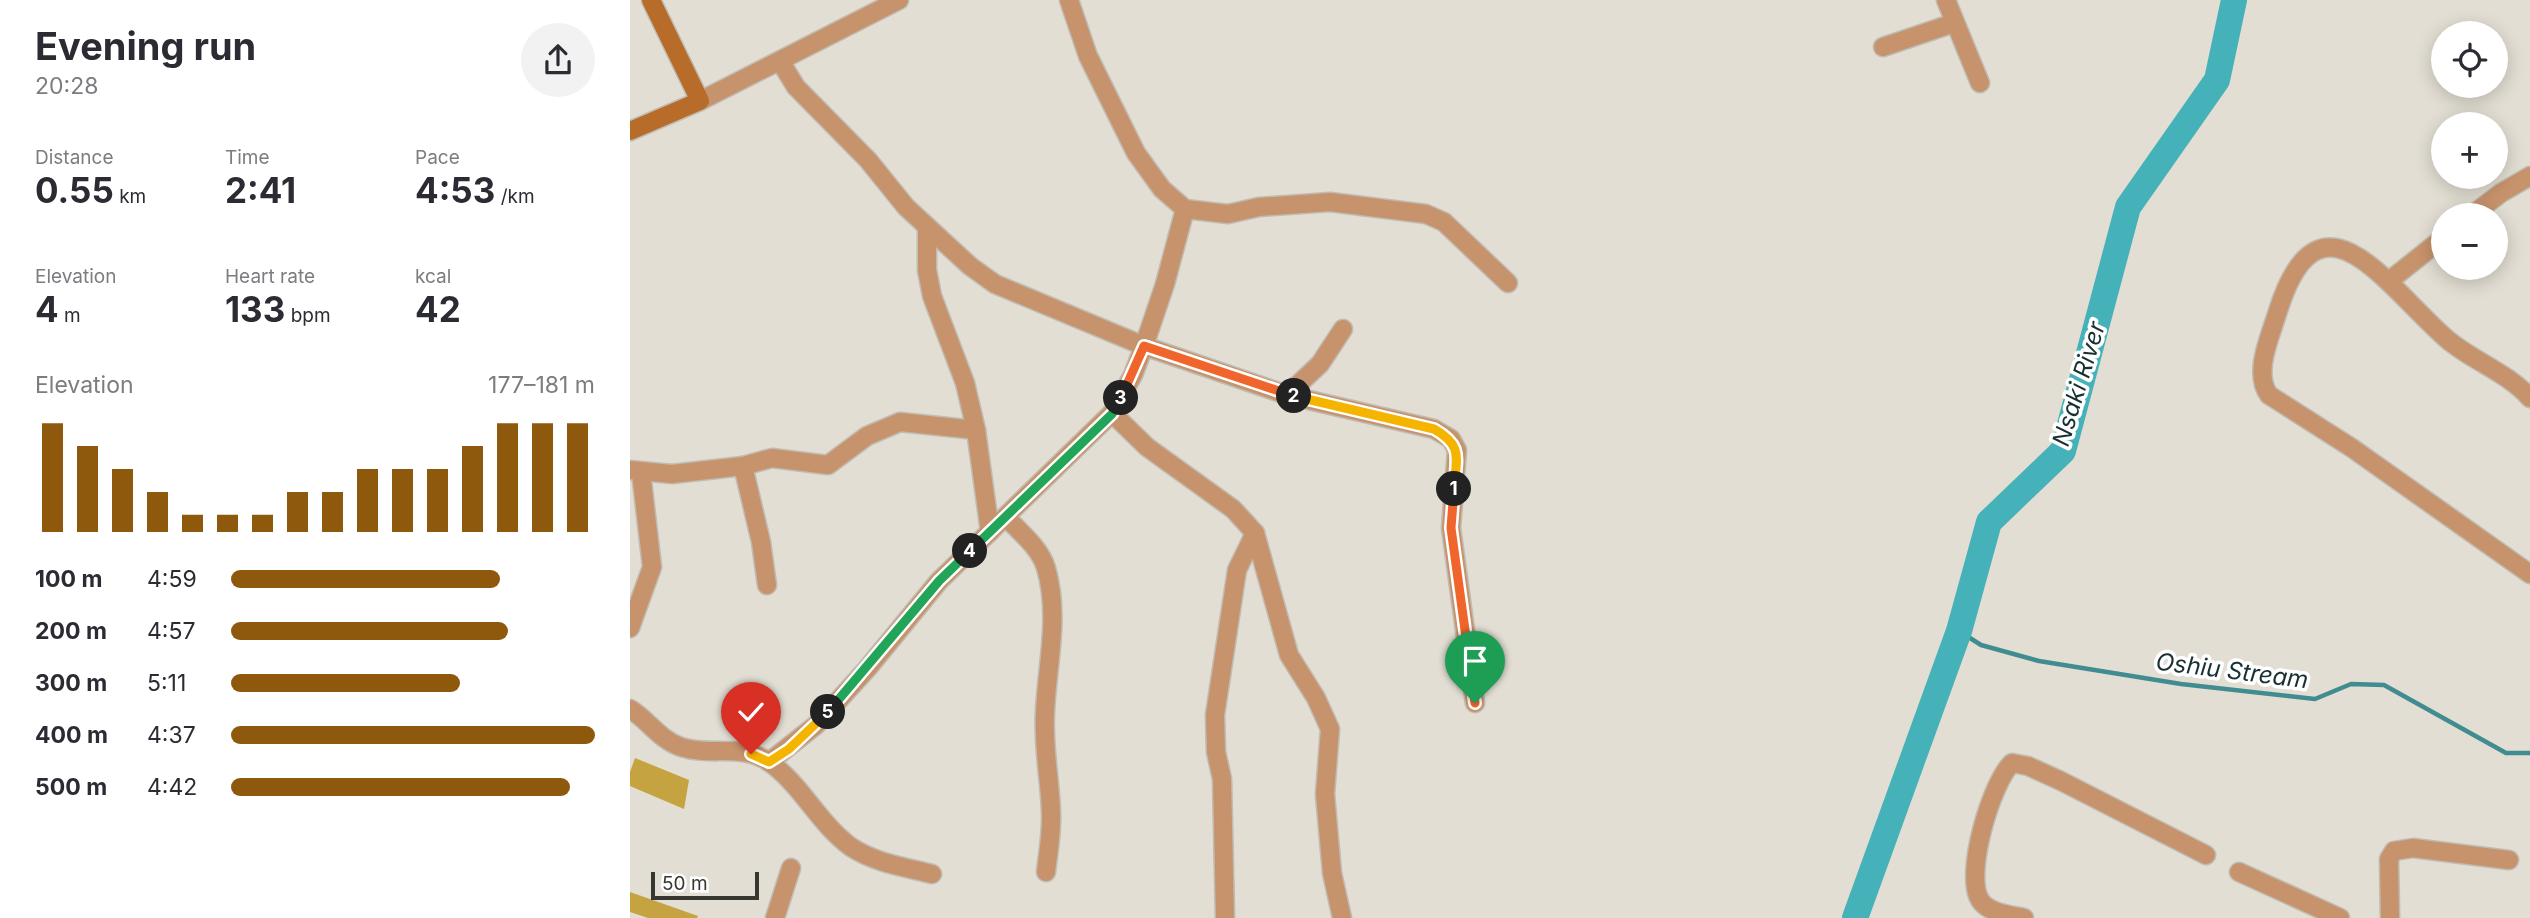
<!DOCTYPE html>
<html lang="en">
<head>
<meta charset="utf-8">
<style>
	:root { --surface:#fff; --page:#f2f2f3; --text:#2b2b33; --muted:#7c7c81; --accent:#8f590d }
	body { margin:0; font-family:Inter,sans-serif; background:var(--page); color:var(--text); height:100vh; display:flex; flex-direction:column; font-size:26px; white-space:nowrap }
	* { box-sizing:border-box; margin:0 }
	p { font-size:23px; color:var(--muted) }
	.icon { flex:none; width:38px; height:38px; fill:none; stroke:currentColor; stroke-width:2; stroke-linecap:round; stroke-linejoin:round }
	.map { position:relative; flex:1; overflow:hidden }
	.details { display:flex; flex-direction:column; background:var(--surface); width:630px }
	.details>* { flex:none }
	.tools { position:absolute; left:1801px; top:21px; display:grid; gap:14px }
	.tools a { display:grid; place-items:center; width:77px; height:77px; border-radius:50%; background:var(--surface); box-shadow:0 4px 18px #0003; font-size:35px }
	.scale { position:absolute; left:21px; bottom:18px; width:108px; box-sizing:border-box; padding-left:7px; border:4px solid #373631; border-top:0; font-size:19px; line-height:24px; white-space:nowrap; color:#373631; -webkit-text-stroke:5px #fff; paint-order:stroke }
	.pin { position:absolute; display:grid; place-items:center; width:60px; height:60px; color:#fff; margin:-72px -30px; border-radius:50% 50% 50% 0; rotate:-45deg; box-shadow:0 0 7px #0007 }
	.pin .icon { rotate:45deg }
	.km { position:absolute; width:35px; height:35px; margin:-18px; border-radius:50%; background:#222; color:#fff; font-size:19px; line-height:35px; text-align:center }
	.round { display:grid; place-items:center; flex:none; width:74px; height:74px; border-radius:37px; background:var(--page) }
	.headline { display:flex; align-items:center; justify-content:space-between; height:119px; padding:0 35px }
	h1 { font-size:38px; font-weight:700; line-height:52px }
	.metrics { display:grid; grid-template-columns:repeat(3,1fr); gap:10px; height:119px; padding:7px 35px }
	.metrics div { display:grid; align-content:center }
	.metrics b { font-size:35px; font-weight:700 }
	.metrics small { font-size:19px; font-weight:400 }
	.metrics p { font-size:19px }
	.chart { height:196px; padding:14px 35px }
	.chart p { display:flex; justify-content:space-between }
	.chart svg { width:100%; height:126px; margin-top:7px; stroke:var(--accent); stroke-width:6 }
	ul { padding:0 35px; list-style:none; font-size:23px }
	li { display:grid; grid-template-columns:112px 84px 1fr; align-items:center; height:52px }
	li i { height:18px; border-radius:9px; background:var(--accent) }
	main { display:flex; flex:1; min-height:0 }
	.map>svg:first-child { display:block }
</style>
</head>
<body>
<main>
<section class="details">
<div class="headline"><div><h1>Evening run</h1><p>20:28</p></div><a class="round"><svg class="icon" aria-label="share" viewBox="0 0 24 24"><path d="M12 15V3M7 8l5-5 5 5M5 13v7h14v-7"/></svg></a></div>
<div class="metrics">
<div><p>Distance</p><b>0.55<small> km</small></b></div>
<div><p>Time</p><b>2:41</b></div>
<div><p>Pace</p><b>4:53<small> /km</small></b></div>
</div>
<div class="metrics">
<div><p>Elevation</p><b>4<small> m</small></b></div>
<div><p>Heart rate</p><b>133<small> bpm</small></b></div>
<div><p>kcal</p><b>42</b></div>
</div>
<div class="chart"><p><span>Elevation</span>177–181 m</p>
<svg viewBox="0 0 160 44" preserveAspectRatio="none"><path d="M5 44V6M15 44V14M25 44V22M35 44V30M45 44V38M55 44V38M65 44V38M75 44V30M85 44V30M95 44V22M105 44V22M115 44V22M125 44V14M135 44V6M145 44V6M155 44V6"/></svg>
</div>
<ul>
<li><b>100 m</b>4:59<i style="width:74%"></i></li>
<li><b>200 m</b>4:57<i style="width:76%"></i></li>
<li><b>300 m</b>5:11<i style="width:63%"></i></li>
<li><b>400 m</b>4:37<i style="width:100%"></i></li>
<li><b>500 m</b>4:42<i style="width:93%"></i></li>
</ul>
</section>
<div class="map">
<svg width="1900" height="918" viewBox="0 0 1900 918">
	<rect width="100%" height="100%" fill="#e2ded3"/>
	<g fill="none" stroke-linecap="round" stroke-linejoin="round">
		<!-- stream -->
		<polyline stroke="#418c90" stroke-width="4.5" points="1329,631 1351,645 1409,661 1551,684 1685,699 1721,684 1754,685 1876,753 1900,753"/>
		<!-- river -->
		<polyline stroke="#45b1b8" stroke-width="26" points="1225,918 1329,631 1359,522 1433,451 1498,207 1587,80 1604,0"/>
	</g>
	<!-- building -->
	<g fill="#c5a340">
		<polygon points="5,758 59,780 54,809 0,786 0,772"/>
		<polygon points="0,892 68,916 67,918 18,918 0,912"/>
	</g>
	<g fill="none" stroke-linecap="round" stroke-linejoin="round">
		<!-- street casing -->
		<g stroke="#c0bcb3" stroke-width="21">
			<g id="street">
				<polyline points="439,0 458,56 506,153 532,189 555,209 598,214 629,207 700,202 796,214 814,222 878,283"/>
				<polyline points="1316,0 1350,83"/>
				<polyline points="1253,47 1324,23"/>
				<polyline points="150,61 166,87 238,160 276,207 340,266 365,284 514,346 657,395 804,429 821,439 827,450 821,528 845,703"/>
				<polyline points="70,101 269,0"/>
				<polyline points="1842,215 1871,193 1900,176"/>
				<polyline points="297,228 297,270 302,296 335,383 346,430 360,532"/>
				<polyline points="1759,281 1813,238"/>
				<polyline points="657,395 690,364 713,329"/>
				<path d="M1900 398C1878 373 1843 361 1818 340 1758 289 1689 175 1647 314 1640 337 1623 373 1639 395L1722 448 1900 574"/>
				<polyline points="482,413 517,447 603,509 625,533 659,655 686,698 700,729 695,794 702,873 712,918"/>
				<polyline points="113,466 131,542 137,585"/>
				<polyline points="0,470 42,474 113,466 142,458 198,465 237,436 270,422 346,430"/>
				<path d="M377 518C391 533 410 548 416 568 430 616 417 665 415 712 413 749 420 778 421 813 422 833 418 853 416 872"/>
				<polyline points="0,628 22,567 11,472"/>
				<path d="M0 709C18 720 30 740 51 747 81 757 112 743 139 762 171 784 189 824 221 847 245 863 275 867 302 874"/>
				<polyline points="139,762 186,725 237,669 309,581 482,413 503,375 514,346 535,284 555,209"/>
				<polyline points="1609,872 1710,918"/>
				<polyline points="145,918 161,868"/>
				<polyline points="595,918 592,779 586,752 585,715 607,570 625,533"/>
				<path d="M1394 918C1380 915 1358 913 1350 900 1334 875 1361 783 1382 763L1398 766 1431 781 1576 855"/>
				<polyline points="1760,918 1759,859 1764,851 1783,848 1879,860"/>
			</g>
		</g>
		<!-- secondary casing -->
		<g stroke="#c0bcb3" stroke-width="21">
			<polyline id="secondary" points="0,131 70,101 21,0"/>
		</g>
		<!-- street -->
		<use href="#street" stroke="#c7936c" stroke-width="18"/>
		<!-- secondary -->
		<use href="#secondary" stroke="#b76c2a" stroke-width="18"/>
	</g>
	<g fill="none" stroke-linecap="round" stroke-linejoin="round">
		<!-- split-1 casing -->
		<g stroke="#fff" stroke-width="14">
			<polyline id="split-1" points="824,489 821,528 845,703"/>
		</g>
		<!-- split-2 casing -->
		<g stroke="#fff" stroke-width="14">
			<path id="split-2" d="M664 396 804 429C834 446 826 458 824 489"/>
		</g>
		<!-- split-3 casing -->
		<g stroke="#fff" stroke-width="14">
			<polyline id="split-3" points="491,398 514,346 664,396"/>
		</g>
		<!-- split-4 casing -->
		<g stroke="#fff" stroke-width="14">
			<polyline id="split-4" points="340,551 482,414 491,398"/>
		</g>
		<!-- split-5 casing -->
		<g stroke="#fff" stroke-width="14">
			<polyline id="split-5" points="198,712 309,581 340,551"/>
		</g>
		<!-- split-6 casing -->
		<g stroke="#fff" stroke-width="14">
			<polyline id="split-6" points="121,754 139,762 159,749 198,712"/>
		</g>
		<!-- split-1 -->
		<use href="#split-1" stroke="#f0652b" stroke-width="9"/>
		<!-- split-2 -->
		<use href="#split-2" stroke="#f5b400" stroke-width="9"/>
		<!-- split-3 -->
		<use href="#split-3" stroke="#f0652b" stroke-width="9"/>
		<!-- split-4 -->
		<use href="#split-4" stroke="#22a559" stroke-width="9"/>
		<!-- split-5 -->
		<use href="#split-5" stroke="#22a559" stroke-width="9"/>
		<!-- split-6 -->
		<use href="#split-6" stroke="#f5b400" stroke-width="9"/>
	</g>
	<g text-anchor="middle" stroke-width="7" stroke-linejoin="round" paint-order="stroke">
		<!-- water labels -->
		<g font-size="24" font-style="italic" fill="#183032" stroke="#fff">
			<text transform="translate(1449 384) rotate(-73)" y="8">Nsaki River</text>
			<text transform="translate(1602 671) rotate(7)" y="8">Oshiu Stream</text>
		</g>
	</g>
</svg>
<div class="tools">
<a><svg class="icon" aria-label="locate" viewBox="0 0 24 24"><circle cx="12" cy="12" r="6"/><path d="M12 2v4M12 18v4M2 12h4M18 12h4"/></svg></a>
<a>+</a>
<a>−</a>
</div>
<div class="scale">50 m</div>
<div class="pin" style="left:845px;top:703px;background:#1e9e55"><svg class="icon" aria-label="arrive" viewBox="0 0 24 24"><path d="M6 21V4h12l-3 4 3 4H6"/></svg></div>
<div class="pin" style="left:121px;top:754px;background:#d93025"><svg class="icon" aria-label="check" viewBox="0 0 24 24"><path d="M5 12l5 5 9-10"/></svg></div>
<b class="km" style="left:824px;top:489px">1</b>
<b class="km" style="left:664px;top:396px">2</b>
<b class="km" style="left:491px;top:398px">3</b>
<b class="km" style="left:340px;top:551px">4</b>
<b class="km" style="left:198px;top:712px">5</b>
</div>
</main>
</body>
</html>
